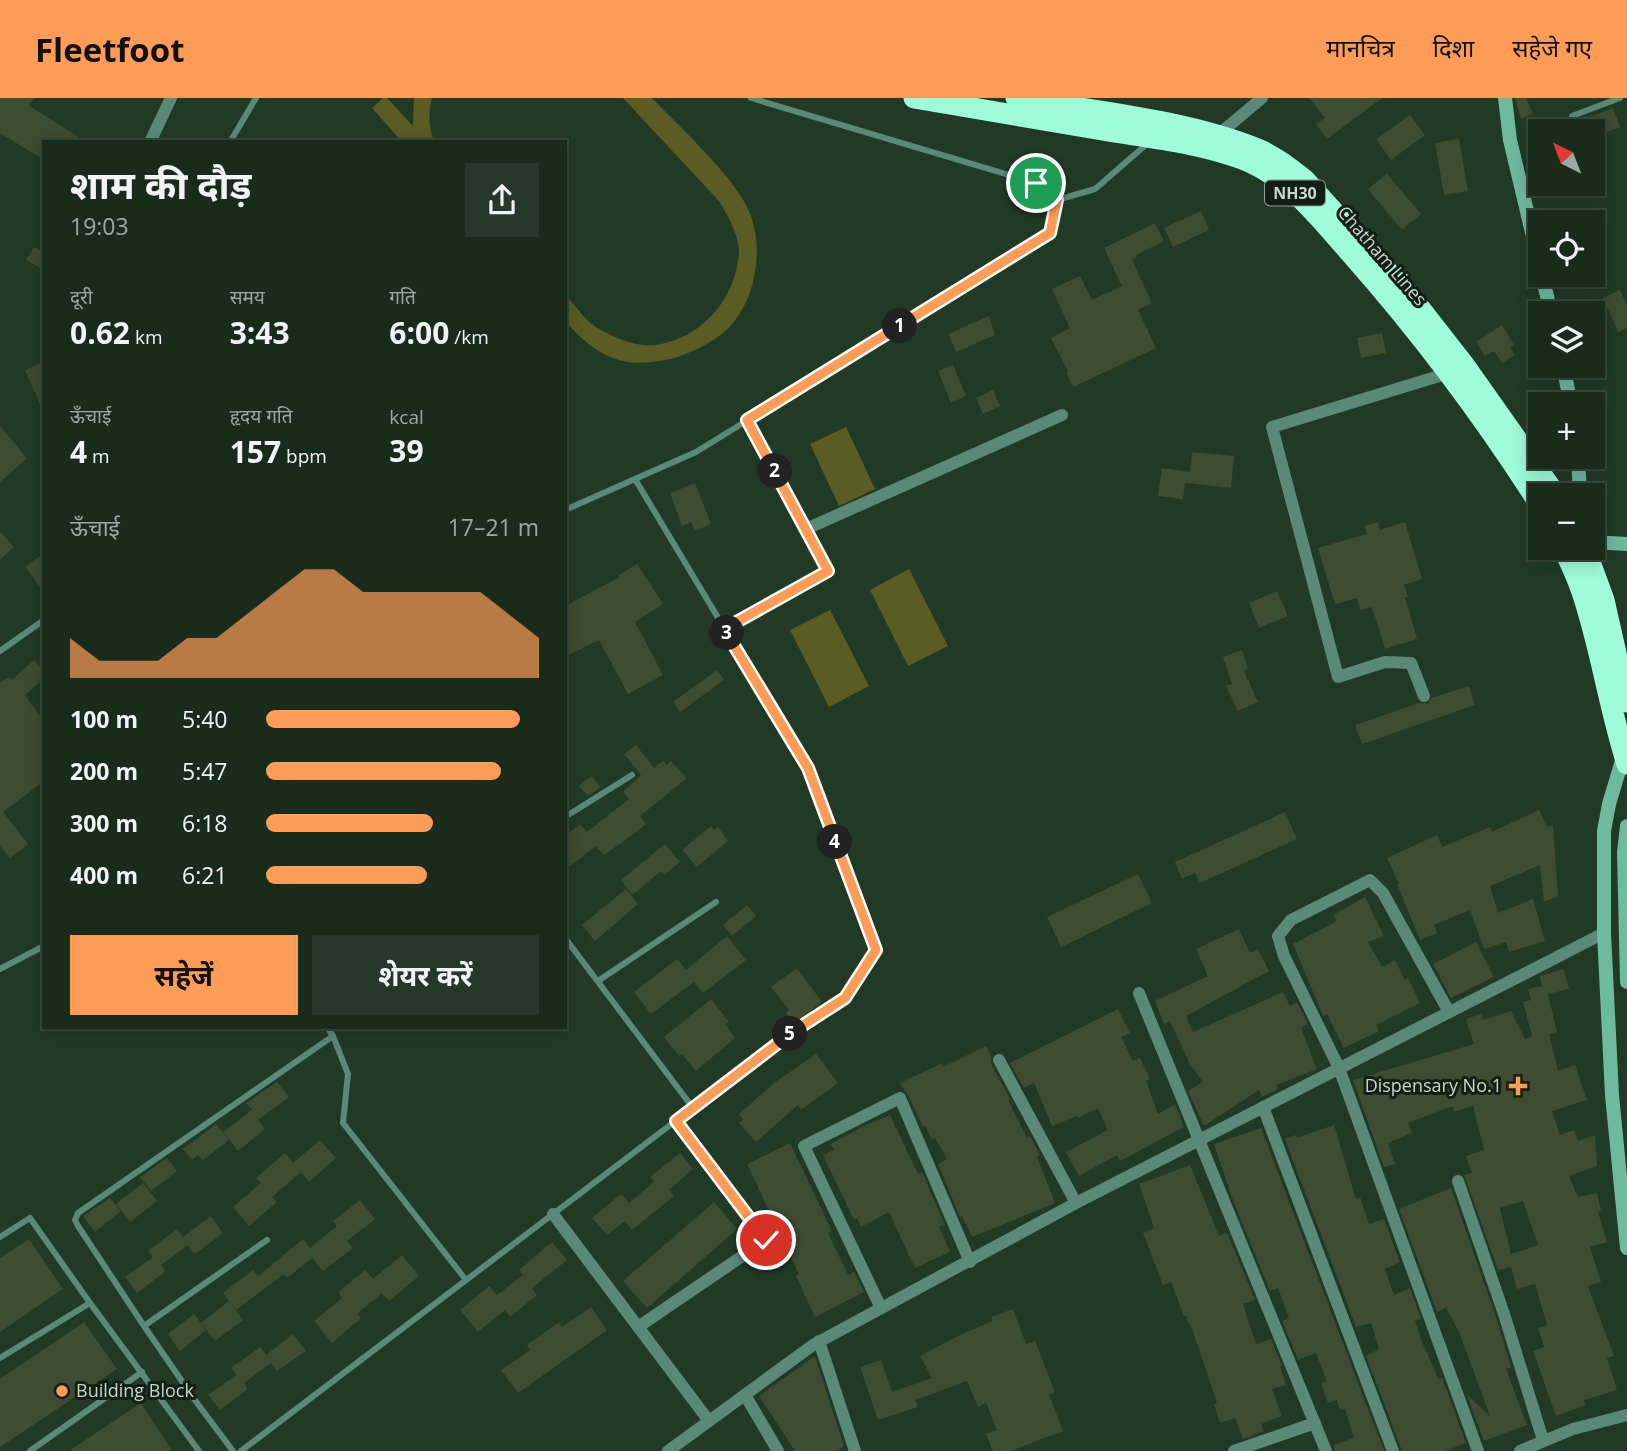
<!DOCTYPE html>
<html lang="hi">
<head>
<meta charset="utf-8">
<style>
	:root { --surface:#192c1c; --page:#263829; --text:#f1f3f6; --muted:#9fa7a3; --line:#37483b; --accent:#fd9c57 }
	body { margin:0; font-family:"Open Sans","Noto Sans Devanagari",sans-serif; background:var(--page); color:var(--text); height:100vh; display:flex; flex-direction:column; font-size:26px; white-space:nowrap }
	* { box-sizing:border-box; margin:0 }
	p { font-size:23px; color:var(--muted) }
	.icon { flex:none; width:38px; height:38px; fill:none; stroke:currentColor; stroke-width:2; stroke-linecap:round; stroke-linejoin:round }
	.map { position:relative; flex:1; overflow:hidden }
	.sheet { position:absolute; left:42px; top:42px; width:525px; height:889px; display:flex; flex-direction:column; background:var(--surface); border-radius:0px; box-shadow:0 4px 18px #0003,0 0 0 2px var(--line) }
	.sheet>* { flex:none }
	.needle { width:46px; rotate:318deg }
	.fabs { position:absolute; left:1528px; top:21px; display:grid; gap:14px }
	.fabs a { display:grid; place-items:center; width:77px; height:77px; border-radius:0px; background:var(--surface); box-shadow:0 4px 18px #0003,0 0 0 2px var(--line); font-size:35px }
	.pin { position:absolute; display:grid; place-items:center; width:60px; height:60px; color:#fff; margin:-30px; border:4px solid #fff; border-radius:50%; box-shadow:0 2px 7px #0007 }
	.km { position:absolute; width:35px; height:35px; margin:-18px; border-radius:50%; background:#222; color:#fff; font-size:19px; line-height:35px; text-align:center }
	.round { display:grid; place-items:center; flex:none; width:74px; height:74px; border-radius:0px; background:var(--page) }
	.headline { display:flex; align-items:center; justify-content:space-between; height:119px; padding:0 28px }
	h1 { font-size:38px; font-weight:700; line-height:52px }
	.stats { display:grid; grid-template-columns:repeat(3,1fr); gap:10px; height:119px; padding:7px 28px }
	.stats div { display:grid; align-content:center }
	.stats b { font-size:30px; font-weight:700 }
	.stats small { font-size:19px; font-weight:400 }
	.stats p { font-size:19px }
	.chart { height:196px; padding:14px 28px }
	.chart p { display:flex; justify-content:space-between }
	.chart svg { width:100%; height:126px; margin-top:7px; fill:var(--accent); opacity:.7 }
	.button { display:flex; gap:14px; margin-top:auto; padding:14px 28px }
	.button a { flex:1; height:80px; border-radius:0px; background:var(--accent); color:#111; font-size:28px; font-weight:700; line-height:80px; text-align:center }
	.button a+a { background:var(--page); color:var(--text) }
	ul { padding:0 28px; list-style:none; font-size:23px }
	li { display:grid; grid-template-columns:112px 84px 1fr; align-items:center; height:52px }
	li i { height:18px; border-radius:9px; background:var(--accent) }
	header { display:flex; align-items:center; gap:42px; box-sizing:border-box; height:98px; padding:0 35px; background:var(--accent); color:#111 }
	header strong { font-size:33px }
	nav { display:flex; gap:38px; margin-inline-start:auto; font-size:24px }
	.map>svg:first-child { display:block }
</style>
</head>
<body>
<header>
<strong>Fleetfoot</strong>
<nav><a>मानचित्र</a><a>दिशा</a><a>सहेजे गए</a></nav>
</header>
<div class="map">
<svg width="1627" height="1353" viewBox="0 0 1627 1353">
	<rect width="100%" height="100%" fill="#213a26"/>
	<!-- green -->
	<g fill="#5a5c24">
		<path d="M383 0H387L413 28 414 0H432C428 16 429 29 434 44H402L372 10Z"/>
		<path d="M623 0H652C679 29 739 82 751 118 763 152 756 197 733 225 718 244 681 261 658 263 645 265 628 266 616 261 594 254 580 239 565 223V196C575 207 586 224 599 231 615 240 636 249 656 247 703 240 737 199 739 153 739 136 727 117 719 103Z"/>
		<polygon points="846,329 875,391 839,408 810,346"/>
		<polygon points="909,471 948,548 908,568 870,492"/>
		<polygon points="830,512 869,588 829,609 790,532"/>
	</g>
	<!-- building -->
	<g fill="#3e4c31" fill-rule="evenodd">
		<polygon points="0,0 34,0 29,8 87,44 44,44 44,62 0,35"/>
		<polygon points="1309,0 1382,0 1327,41 1316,26 1325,20"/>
		<polygon points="1515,0 1526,0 1533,16 1521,21"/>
		<polygon points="1613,10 1620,29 1592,39 1592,33 1554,33"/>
		<polygon points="1410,17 1425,37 1391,62 1376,41"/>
		<polygon points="1459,41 1468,93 1444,97 1435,45"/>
		<polygon points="1387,76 1421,116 1402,132 1368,91"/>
		<polygon points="1201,113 1209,132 1173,149 1164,130"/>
		<polygon points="1155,125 1164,143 1136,157 1137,159 1132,162 1152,205 1138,212 1156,250 1073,289 1066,274 1068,273 1051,240 1070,230 1052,191 1080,178 1092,202 1122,188 1104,150"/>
		<polygon points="34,149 44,154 44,172 26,162"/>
		<polygon points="1620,192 1627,208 1627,230 1618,234 1603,200"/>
		<polygon points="989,218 995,237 956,254 948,236"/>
		<polygon points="1502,227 1514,247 1510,249 1515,257 1502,265 1494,253 1485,258 1476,244"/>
		<polygon points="1382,235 1386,255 1361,260 1357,240"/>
		<polygon points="44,264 44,315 25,272"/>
		<polygon points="953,267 966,298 951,305 938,273"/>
		<polygon points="993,292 1000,308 983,316 976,300"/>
		<polygon points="0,328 27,360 0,384"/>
		<polygon points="1192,354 1234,358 1231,390 1185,385 1183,401 1158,398 1162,370 1190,374"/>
		<polygon points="695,385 711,426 695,433 691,424 682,428 670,395"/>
		<polygon points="1378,424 1380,432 1405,424 1422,481 1404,487 1408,499 1405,499 1417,541 1385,551 1372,509 1360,512 1357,500 1335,506 1318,450 1367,436 1364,428"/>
		<polygon points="0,433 14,449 0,462"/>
		<polygon points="44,455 44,494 25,469"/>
		<polygon points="637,466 663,506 635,524 663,577 628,596 599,542 565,559 565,508 620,479 619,477"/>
		<polygon points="1277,493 1288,518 1259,530 1249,505"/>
		<polygon points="1242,552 1248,571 1244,573 1258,604 1238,613 1226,588 1232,586 1223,559"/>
		<polygon points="34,562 44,573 44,581 25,597 44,624 44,683 3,714 28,746 10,760 0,748 0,585 9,579 12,582"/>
		<polygon points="717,572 724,582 680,614 673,604"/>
		<polygon points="1469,588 1475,607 1362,646 1355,627 1419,605 1427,606 1432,600"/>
		<polygon points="636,647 654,670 663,663 667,667 671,663 687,680 640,718 646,726 632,737 604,757 596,748 565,772 565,738 580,726 587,734 629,701 623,694 641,677 624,656"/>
		<polygon points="591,678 601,689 588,698 579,688"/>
		<polygon points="1539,712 1547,729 1553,727 1558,798 1544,804 1540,767 1490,788 1498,815 1533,801 1545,843 1509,854 1506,844 1484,851 1470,812 1434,827 1437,835 1420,842 1397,786 1399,786 1387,760 1437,737 1442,749 1490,729 1492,734"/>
		<polygon points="1285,714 1297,741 1200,785 1195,775 1182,781 1175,764"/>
		<polygon points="711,728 714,732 718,729 728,743 697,769 682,752"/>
		<polygon points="665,746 680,764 664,777 661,773 632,797 621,782"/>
		<polygon points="1138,776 1152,805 1061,849 1047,819"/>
		<polygon points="626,791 638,806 595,843 582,827"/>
		<polygon points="1365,799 1384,838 1368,844 1382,869 1395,862 1405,882 1408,880 1420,905 1376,927 1379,933 1344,950 1327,916 1323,918 1293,846 1337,823 1333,817"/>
		<polygon points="747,807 756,818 732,838 723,827"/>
		<polygon points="1239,831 1250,855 1258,851 1269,873 1186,918 1193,934 1283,894 1290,908 1297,904 1308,926 1301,930 1317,971 1276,987 1278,991 1262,999 1259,992 1204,1028 1188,993 1203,984 1190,966 1170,923 1164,926 1155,903 1208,878 1196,851"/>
		<polygon points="727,838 746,862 703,895 694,884 651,916 634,894 677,861 686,872"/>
		<polygon points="1476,844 1494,879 1451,900 1433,866"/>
		<polygon points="797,870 822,904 794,925 786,915 789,912 771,889"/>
		<path d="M1564 871 1569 891 1548 896 1557 934 1549 936 1558 973 1575 967 1587 1002 1552 1013 1560 1037 1574 1032 1578 1043 1595 1037 1597 1068 1569 1078 1578 1099 1597 1095 1601 1113 1598 1114 1607 1144 1590 1149 1601 1184 1588 1188 1614 1258 1607 1260 1617 1292 1584 1302 1586 1307 1556 1318 1533 1253 1544 1249 1538 1230 1547 1227 1535 1186 1517 1191 1511 1169 1498 1172 1464 1077 1472 1075 1466 1058 1484 1052 1473 1008 1454 1014 1453 1008 1408 1025 1412 1035 1388 1045 1395 1066 1384 1069 1353 982 1474 946 1466 921 1481 916 1483 922 1511 913 1525 941 1532 938 1523 904 1531 902 1528 891 1542 888 1540 878ZM1523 1103 1538 1147 1511 1156 1500 1110Z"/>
		<polygon points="711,901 729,924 725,926 735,940 696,973 682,956 679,958 664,939"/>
		<polygon points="1118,911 1130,935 1121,939 1133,963 1140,960 1150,981 1146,983 1158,1016 1175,1006 1184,1029 1120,1063 1117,1057 1079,1078 1066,1054 1108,1032 1098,1010 1078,1020 1077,1018 1052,1028 1034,985 1024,990 1010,965"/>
		<polygon points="986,948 991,959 991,966 1010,1001 1008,1002 1027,1040 1030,1038 1040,1057 1037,1059 1055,1105 972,1139 962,1118 960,1119 938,1066 947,1061 935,1040 932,1041 925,1028 923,1029 908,997 900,985 942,965 943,969"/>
		<polygon points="816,956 838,985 801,1012 798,1007 756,1044 739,1025 743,1022 739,1016 774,985"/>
		<polygon points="277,984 289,999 258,1022 265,1031 238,1053 223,1034 252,1012 246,1005"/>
		<polygon points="890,1017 918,1076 922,1074 945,1127 939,1129 950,1154 915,1170 889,1114 861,1129 857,1120 854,1122 823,1057 834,1052 831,1046 866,1027"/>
		<polygon points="216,1026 229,1042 203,1062 198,1057 192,1062 183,1051"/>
		<polygon points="1334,1027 1356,1101 1360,1099 1369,1126 1384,1121 1400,1164 1385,1171 1394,1197 1410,1190 1421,1221 1415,1223 1422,1244 1439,1282 1442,1279 1466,1345 1445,1353 1402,1353 1366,1258 1379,1251 1371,1225 1356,1229 1285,1041 1296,1037 1297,1040"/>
		<polygon points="1261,1030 1384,1353 1335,1353 1333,1347 1354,1340 1345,1311 1340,1312 1337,1302 1328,1305 1321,1285 1327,1283 1316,1255 1298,1262 1282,1223 1289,1220 1278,1190 1270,1193 1234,1105 1214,1046"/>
		<polygon points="320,1042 336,1060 309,1084 293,1065"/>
		<polygon points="790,1045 832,1133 828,1135 848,1177 854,1174 864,1194 815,1219 796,1178 799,1176 747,1066"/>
		<polygon points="285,1055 301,1074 272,1099 277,1104 249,1128 233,1109 261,1085 256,1080"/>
		<polygon points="680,1055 693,1071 669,1092 674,1098 632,1132 625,1123 607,1137 592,1120 621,1096 629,1105 654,1084 650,1079"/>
		<polygon points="167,1060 177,1073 151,1093 140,1079"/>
		<polygon points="1190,1067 1219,1138 1227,1135 1254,1199 1255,1202 1243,1206 1256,1246 1271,1241 1282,1268 1280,1268 1286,1287 1272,1291 1282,1318 1261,1326 1264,1333 1243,1341 1235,1320 1220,1325 1214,1306 1217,1305 1190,1225 1189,1226 1186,1218 1184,1218 1171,1184 1163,1187 1143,1135 1154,1130 1139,1086"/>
		<polygon points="143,1085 157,1103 130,1124 116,1106"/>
		<polygon points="1451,1090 1496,1219 1511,1269 1506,1271 1527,1327 1484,1343 1467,1297 1490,1318 1459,1234 1446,1210 1437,1214 1399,1111"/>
		<polygon points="110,1100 121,1113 95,1134 83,1118"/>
		<polygon points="360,1102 375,1121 347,1143 353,1150 323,1173 312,1160 287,1180 284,1176 236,1212 223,1195 253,1172 258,1178 303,1141 310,1150 337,1128 333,1123"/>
		<polygon points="714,1104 737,1131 647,1210 623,1183"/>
		<polygon points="211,1118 223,1135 195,1156 188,1147 161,1167 166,1173 137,1195 125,1179 153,1159 148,1153 177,1131 183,1139"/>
		<polygon points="29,1141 63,1191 0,1234 0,1160"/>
		<polygon points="552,1144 567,1162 532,1190 537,1197 510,1219 505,1212 478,1234 460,1212 489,1188 497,1197 523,1177 519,1172"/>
		<polygon points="402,1157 419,1178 389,1203 382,1195 357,1216 361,1220 332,1245 314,1223 342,1200 338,1194 365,1172 373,1181"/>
		<polygon points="229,1203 243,1222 215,1243 201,1225"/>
		<polygon points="591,1209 607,1232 518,1295 501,1272 530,1252 527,1247 559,1224 562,1229"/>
		<polygon points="1013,1211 1026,1246 1035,1243 1055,1294 1049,1297 1063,1333 1011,1353 993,1353 986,1336 997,1332 986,1305 978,1309 967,1283 915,1302 918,1309 878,1322 860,1269 881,1262 892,1294 932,1280 920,1258 964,1235 993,1223 991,1219"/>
		<polygon points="194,1216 206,1232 180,1253 168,1236"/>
		<polygon points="84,1224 117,1271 0,1349 0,1281"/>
		<polygon points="293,1236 306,1253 277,1273 271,1265 244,1285 248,1291 220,1312 208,1297 236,1277 231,1270 260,1249 266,1257"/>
		<polygon points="815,1258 844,1348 837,1353 795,1353 759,1298"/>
		<polygon points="141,1305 172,1353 69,1353"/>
	</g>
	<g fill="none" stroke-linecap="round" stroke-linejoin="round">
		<!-- lane -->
		<g stroke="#5b8978" stroke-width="6">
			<polyline points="1572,18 1620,0"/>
			<polyline points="230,44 256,0"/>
			<polyline points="1057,102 1095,91 1148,45"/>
			<polyline points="565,412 696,354 1050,135 1057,102 1036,85 751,0"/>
			<polyline points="0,553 44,522"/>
			<polyline points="565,719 632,677"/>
			<polyline points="565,840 693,1010"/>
			<polyline points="0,871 44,848"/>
			<polyline points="598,883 716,804"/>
			<polyline points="327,929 333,938 348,976 343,1025 466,1182"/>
			<polyline points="0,1139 30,1120 90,1205 199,1353"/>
			<polyline points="144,1228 78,1128 75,1122 78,1115 333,938"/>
			<polyline points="0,1260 90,1205"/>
			<polyline points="30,1353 142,1274"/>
			<polyline points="233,1353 197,1305 144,1228 267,1142"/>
			<polyline points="241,1353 794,933 845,900 876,852 808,670 635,381"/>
		</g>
		<!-- street -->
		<g stroke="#5b8978" stroke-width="12">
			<polyline points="1218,37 1262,0"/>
			<polyline points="150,44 171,0"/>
			<polyline points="806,431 1062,317"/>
			<polyline points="724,531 828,473 747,322"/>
			<polyline points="1424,598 1411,565 1385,564 1338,579 1272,329 1449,275"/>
			<polyline points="1139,895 1326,1353"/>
			<polyline points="1449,914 1383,795 1370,782 1291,822 1278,838 1284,858 1339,970 1478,1353"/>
			<polyline points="999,962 1076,1105"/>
			<polyline points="1263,1009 1393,1353"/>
			<polyline points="1458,1083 1504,1216 1543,1342"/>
			<polyline points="553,1116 709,1323"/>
			<polyline points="881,1210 804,1048 900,1000 970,1164"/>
			<polyline points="638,1229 766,1142 676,1023"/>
			<polyline points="819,1243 855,1353"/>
			<polyline points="745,1297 778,1353"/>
			<polyline points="668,1353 813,1247 1076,1105 1604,835"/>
			<polyline points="1234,1353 1315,1325"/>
			<polyline points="1520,1353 1573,1331 1627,1317"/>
		</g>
		<!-- secondary -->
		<g stroke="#6eba9f" stroke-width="14">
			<polyline points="1505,0 1510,42 1540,168"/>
			<polyline points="1542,177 1551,215"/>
			<polyline points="1563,268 1571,306"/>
			<polyline points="1578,359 1580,397"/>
			<polyline points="1592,444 1627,446"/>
			<polyline points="1624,656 1609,706 1604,733 1604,835 1612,997 1627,1150"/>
			<polyline points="1627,728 1624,754 1627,884"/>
		</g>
		<!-- highway -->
		<g stroke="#9efcda" stroke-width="21">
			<path d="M914 0C979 11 1043 22 1108 33 1152 40 1199 45 1242 61 1289 79 1320 121 1352 157 1421 235 1484 319 1540 407"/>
			<path d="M1016 0C1093 13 1188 22 1260 52 1276 59 1291 71 1305 82L1415 204 1465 268 1556 397"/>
			<path d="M1563 450C1570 464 1577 479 1582 494 1601 551 1609 610 1627 666"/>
			<polyline points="1585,450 1604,502 1627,604"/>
		</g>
	</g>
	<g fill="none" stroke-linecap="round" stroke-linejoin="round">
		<!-- route casing -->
		<g stroke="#fff" stroke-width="14">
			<polyline id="route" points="766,1142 676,1023 794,933 845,900 876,852 808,670 724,531 828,473 747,322 1050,135 1057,102 1036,85"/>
		</g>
		<!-- route -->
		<use href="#route" stroke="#fd9c57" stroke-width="9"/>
	</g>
	<!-- markers -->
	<g fill="#fd9c57" stroke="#131e15" stroke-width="2.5">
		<path d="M1514.5 977.5h7v7h7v7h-7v7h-7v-7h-7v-7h7z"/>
		<circle cx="62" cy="1293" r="7"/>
	</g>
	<g text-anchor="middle" stroke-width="6" stroke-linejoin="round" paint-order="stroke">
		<!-- shield labels -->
		<rect fill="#131e15" stroke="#919f94" stroke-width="2" x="1265" y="82.5" width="60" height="25" rx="5"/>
		<g font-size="16" font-weight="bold" fill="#c7d6ca">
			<text x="1295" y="101">NH30</text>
		</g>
		<!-- street labels -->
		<g font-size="18" fill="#c7d6ca" stroke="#131e15">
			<text transform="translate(1382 158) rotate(49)" y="6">Chatham Lines</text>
		</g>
		<!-- poi labels -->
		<g font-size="18" fill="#c7d6ca" stroke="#131e15" text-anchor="end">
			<text x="1502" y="994">Dispensary No.1</text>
			<text x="76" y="1299" text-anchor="start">Building Block</text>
		</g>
	</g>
</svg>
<div class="fabs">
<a><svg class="needle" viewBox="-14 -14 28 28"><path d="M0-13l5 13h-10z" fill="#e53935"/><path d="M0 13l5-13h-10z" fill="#9fa7a3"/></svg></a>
<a><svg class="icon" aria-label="locate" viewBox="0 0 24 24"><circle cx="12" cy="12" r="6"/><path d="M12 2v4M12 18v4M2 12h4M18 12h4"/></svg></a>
<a><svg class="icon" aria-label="layers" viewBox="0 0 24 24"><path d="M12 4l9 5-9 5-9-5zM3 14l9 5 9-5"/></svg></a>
<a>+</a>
<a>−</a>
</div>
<div class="pin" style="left:1036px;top:85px;background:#1e9e55"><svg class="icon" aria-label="arrive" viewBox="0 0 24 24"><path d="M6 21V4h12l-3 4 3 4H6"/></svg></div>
<div class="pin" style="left:766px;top:1142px;background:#d93025"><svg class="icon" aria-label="check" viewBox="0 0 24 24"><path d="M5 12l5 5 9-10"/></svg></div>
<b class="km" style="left:900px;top:228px">1</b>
<b class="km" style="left:775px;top:373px">2</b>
<b class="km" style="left:727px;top:535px">3</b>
<b class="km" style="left:835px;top:744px">4</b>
<b class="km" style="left:790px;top:936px">5</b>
<section class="sheet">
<div class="headline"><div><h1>शाम की दौड़</h1><p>19:03</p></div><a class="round"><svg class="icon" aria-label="share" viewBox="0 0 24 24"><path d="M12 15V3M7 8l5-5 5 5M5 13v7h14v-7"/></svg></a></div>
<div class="stats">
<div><p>दूरी</p><b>0.62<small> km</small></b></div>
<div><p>समय</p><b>3:43</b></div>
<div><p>गति</p><b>6:00<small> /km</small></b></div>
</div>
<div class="stats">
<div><p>ऊँचाई</p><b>4<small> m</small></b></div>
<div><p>हृदय गति</p><b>157<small> bpm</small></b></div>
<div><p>kcal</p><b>39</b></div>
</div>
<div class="chart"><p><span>ऊँचाई</span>17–21 m</p>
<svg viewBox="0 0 160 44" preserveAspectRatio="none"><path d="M0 44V30L10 38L20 38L30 38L40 30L50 30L60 22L70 14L80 6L90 6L100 14L110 14L120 14L130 14L140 14L150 22L160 30V44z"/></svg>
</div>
<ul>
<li><b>100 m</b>5:40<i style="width:93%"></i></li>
<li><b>200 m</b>5:47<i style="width:86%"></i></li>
<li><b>300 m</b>6:18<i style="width:61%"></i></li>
<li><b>400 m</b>6:21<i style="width:59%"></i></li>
</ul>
<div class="button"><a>सहेजें</a><a>शेयर करें</a></div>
</section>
</div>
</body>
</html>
